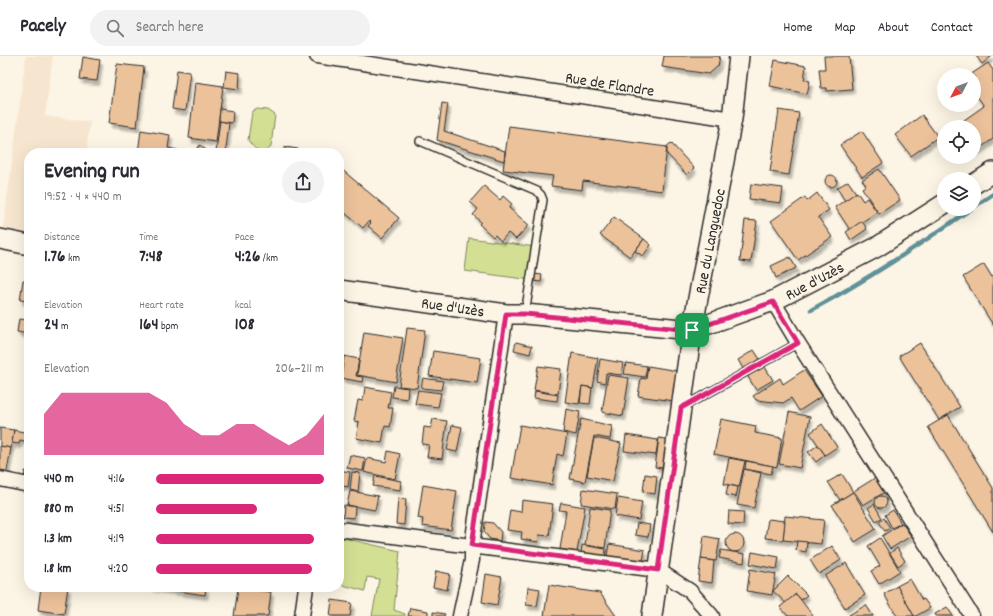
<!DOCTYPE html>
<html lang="en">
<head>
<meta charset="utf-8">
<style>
	:root { --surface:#fff; --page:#f2f2f3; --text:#2b2b33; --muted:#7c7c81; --line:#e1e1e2; --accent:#db2777 }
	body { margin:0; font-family:Dekko,sans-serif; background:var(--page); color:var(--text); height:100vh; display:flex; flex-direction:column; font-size:15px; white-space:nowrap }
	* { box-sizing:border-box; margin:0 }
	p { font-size:13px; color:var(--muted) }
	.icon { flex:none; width:22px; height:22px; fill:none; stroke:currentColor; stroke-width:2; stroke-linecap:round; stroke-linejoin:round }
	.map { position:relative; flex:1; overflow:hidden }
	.panel { position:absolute; left:24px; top:92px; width:320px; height:444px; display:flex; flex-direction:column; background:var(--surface); border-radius:16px; box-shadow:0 4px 16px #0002 }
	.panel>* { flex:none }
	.needle { width:26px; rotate:229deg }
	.buttons { position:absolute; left:937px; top:12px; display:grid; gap:8px }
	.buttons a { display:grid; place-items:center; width:44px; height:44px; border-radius:50%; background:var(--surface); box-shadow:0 4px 16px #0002; font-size:20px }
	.pin { position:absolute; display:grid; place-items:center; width:34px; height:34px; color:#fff; margin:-17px; border-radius:8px; box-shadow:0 2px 6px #0006 }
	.round { display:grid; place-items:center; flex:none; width:42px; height:42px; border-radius:21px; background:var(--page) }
	.headline { display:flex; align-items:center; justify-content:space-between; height:68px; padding:0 20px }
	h1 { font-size:22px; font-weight:800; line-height:30px }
	.figures { display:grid; grid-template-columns:repeat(3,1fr); gap:6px; height:68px; padding:4px 20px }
	.figures div { display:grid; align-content:center }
	.figures b { font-size:17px; font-weight:800 }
	.figures small { font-size:11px; font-weight:400 }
	.figures p { font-size:11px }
	.chart { height:112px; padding:8px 20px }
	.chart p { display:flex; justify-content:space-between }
	.chart svg { width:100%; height:72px; margin-top:4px; fill:var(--accent); opacity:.7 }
	ul { padding:0 20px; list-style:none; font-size:13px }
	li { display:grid; grid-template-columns:64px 48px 1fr; align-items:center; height:30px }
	li i { height:10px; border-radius:5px; background:var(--accent) }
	header { display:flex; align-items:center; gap:24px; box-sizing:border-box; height:56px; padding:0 20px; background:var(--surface); border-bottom:1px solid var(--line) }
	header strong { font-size:19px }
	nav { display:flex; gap:22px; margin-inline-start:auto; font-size:14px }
	.search { width:280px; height:36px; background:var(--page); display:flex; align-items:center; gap:10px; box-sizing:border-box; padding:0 14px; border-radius:22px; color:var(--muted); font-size:15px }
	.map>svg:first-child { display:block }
</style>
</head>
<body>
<header>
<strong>Pacely</strong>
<div class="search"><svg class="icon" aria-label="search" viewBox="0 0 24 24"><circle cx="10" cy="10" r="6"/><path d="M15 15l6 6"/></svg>Search here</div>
<nav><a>Home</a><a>Map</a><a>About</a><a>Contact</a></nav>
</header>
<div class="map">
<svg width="993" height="560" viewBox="0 0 993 560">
	<defs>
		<filter id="shadow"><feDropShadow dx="2.5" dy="4.5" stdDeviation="1" flood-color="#0004"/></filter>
	</defs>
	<rect width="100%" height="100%" fill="#fcf5e5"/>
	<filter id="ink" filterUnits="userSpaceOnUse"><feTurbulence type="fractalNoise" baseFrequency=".025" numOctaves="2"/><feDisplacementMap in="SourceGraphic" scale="8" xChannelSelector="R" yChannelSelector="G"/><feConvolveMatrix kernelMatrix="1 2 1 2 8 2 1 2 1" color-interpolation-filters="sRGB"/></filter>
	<g filter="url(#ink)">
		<!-- built -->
		<polygon fill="#f7e6cf" points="26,0 53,0 45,60 90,66 86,97 29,97 29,178 3,173"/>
		<!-- green -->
		<g fill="#d3e093" stroke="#7f865f">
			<path d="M257 53 268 54 275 59 271 90C264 103 254 93 248 84L252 56Z"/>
			<polygon points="469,182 536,191 531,224 465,215"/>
			<polygon points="339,481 400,495 394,554 405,558 405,560 372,560 379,523 367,521 365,535 339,528"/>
		</g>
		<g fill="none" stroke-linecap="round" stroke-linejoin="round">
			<!-- stream -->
			<g stroke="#619198" stroke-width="4.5">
				<polyline points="974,151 993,138"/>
				<path d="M811 254C867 224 919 189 971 153"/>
			</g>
		</g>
		<!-- building -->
		<g fill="#ecc29b" stroke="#2b2b2b" filter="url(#shadow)">
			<polygon points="664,0 720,0 718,10 709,18 662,11"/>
			<polygon points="824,0 849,0 852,33 827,35 827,32 821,32 819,13 825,13"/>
			<polygon points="976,0 991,0 991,1 982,8"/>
			<polygon points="83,1 100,4 97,25 80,23"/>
			<polygon points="775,4 806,10 804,24 810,25 807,38 770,30"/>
			<polygon points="988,7 993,14 993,83 976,95 974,93 974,71 959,71 957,69 984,50 974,36 974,19 970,19"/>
			<polygon points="117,8 144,11 137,71 109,67"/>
			<polygon points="177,14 190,16 185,55 172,53"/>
			<polygon points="226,15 240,17 239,33 224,31"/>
			<polygon points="195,26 223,30 216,86 189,82"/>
			<polygon points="442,47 448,48 444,75 505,95 504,105 437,84"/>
			<polygon points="220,53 233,55 232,67 219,65"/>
			<polygon points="779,54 799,57 789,119 770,116"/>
			<polygon points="922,59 938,81 911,100 895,79"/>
			<polygon points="220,65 229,67 226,93 230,97 216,96"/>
			<polygon points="509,70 667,91 662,135 583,125 582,134 551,130 553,120 503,114"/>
			<polygon points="141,74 170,79 168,92 178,94 178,97 138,97"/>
			<polygon points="862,75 883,107 862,121 840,89"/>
			<polygon points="671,87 694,112 687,119 667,98 667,91 666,91"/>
			<polygon points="200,89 210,97 194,97"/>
			<polygon points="285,91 298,93 298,97 285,97"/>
			<polygon points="340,112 399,162 382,182 368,170 371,167 369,165 363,172 339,152 339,150 344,144 342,143 339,146 339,113"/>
			<polygon points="879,113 900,144 879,158 862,132 866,129 862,124"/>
			<circle cx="831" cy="125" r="6"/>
			<polygon points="848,125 856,137 845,145 837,132"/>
			<polygon points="751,128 783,132 781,147 749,143"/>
			<polygon points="484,130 500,144 503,140 512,148 509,152 529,169 516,183 508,177 501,185 495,179 493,181 479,168 481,166 473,159 478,153 470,146"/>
			<polygon points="857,136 863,145 867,142 877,156 850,174 835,151"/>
			<polygon points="817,137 829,154 818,161 832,181 798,204 771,165 805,141 807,145"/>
			<polygon points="614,161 644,183 630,201 600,179"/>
			<polygon points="745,164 757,165 751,206 740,205"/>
			<polygon points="862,165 867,173 851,184 846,176"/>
			<polygon points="644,183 651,189 643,200 635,195"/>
			<polygon points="790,201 796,212 776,222 771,210"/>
			<polygon points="984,208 993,223 993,269 963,221"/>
			<polygon points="534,218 542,219 541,226 533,225"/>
			<polygon points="23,224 29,225 29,245 20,244"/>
			<polygon points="19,263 29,264 29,278 17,276"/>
			<polygon points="407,272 425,274 417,332 399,330"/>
			<polygon points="364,276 403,282 396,326 357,319"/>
			<polygon points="516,286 532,290 530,298 514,294"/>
			<polygon points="920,287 960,351 939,364 899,300"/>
			<polygon points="754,294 773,324 756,334 738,304"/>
			<polygon points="433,295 481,302 477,327 429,320"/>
			<polygon points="572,297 598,302 593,332 582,330 579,348 565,346"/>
			<polygon points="344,300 359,303 356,320 363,321 362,326 341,322"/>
			<polygon points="600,303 623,307 621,319 606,317 605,327 597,325"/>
			<polygon points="626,307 647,310 645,321 624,318"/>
			<polygon points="538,310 561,313 558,338 534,334"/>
			<polygon points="648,310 678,315 674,345 638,340 641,322 646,323"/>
			<polygon points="804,314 822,340 799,355 791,342 783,347 756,344 753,340 780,322 783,328"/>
			<polygon points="608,319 629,322 623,360 602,356"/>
			<polygon points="423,322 443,325 441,334 421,332"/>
			<polygon points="394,330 408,332 407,343 392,341"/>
			<polygon points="582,330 592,332 590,348 580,347"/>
			<polygon points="365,331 391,336 388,352 393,352 390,371 385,370 382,387 356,382 359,366 354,365 358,344 363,345"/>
			<polygon points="418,334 441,337 438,351 415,348"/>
			<polygon points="535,335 558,339 557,345 534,342"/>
			<polygon points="566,353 580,356 576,379 563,376"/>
			<polygon points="789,356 810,361 800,412 779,408"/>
			<polygon points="948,359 993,432 993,476 928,371"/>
			<polygon points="433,363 447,365 442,403 427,401 429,389 422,388 424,371 431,372"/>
			<polygon points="581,363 612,370 610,383 594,380 585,426 570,423"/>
			<polygon points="721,363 756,370 755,377 782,382 777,411 714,398"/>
			<polygon points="822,368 837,391 825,399 810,377"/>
			<polygon points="452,369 462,371 457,396 447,394"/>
			<polygon points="520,369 567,378 563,400 557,398 552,429 511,422"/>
			<polygon points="0,372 14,374 11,392 0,390"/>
			<polygon points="14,374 29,377 29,386 20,384 19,388 12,387"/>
			<polygon points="626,379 658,384 656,399 624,395"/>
			<polygon points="594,382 621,387 613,425 587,420"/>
			<polygon points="659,382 672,384 669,413 655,411"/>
			<polygon points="818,389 825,399 816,406 808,396"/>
			<polygon points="0,390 11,392 7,415 0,414"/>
			<polygon points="388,395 400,398 395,423 364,416 367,402 386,406"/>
			<polygon points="350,399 365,402 363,415 347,412"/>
			<polygon points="729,402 745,405 739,431 724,428"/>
			<polygon points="746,405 773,410 771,418 745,413"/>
			<polygon points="744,413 761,417 754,452 737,449"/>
			<polygon points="339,414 350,416 348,431 339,429"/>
			<polygon points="25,415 29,416 29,424 24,423"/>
			<polygon points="352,416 360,417 358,436 350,434"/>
			<polygon points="645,418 657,420 655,438 643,436"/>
			<polygon points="842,418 853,436 840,444 828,426"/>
			<polygon points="375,420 401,425 400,434 373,430"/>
			<polygon points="875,422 885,436 863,449 854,435"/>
			<polygon points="423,429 457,435 451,474 422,470 423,463 418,462"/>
			<polygon points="728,429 738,431 736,441 726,439"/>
			<polygon points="583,433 617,438 615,453 581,448"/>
			<polygon points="350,435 378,440 375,454 347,449"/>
			<polygon points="853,436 876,473 855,486 832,449"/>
			<circle cx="881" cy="446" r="6"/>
			<polygon points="398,442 406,443 404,469 396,468"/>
			<polygon points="618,442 642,446 639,464 615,460"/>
			<polygon points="522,444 553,448 549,480 539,479 538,486 521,483 522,476 507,474 510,454 521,456"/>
			<polygon points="561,447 585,451 577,496 560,493 566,455 559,454"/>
			<polygon points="874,448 882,462 876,465 868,452"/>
			<polygon points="344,449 355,451 354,462 343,461"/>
			<polygon points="590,451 610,454 605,492 585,489"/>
			<polygon points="893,454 901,467 892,472 885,459"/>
			<polygon points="729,455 744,456 743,469 728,468"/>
			<polygon points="785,460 824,464 821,488 783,484"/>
			<polygon points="884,462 890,472 885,475 879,466"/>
			<polygon points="768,463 785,465 783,484 765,482"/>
			<polygon points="485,466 493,467 501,476 500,485 490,483 484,476"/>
			<polygon points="637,467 650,469 648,481 635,479"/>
			<polygon points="902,467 911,480 890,493 882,480"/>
			<circle cx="735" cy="487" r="9"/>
			<polygon points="704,480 720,483 716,505 701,503"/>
			<polygon points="880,482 900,515 879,528 871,515 880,510 868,490"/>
			<polygon points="797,485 807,486 806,496 796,494"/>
			<polygon points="609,488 645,494 643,505 607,500"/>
			<polygon points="582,489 606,493 605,501 581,497"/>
			<polygon points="832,490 841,504 819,518 810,504"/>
			<polygon points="897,492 905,505 898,510 890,497"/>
			<polygon points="721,494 745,498 744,507 719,502"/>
			<polygon points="752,496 779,501 777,513 750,508"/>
			<polygon points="701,503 714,505 712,527 698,525"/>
			<polygon points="846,507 865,539 845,552 825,520"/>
			<polygon points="750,513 776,518 772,539 747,535"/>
			<polygon points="436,515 450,518 447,534 433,531"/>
			<polygon points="486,518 502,521 497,549 482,546"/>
			<polygon points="788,520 807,539 801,544 796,538 786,547 773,535"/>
			<polygon points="910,523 922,544 924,543 930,552 916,560 914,560 897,530"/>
			<polygon points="549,529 600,537 616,560 544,560"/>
			<polygon points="897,530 914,560 897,560 884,538"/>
			<polygon points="41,531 68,531 64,558 38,554"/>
			<polygon points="151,531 206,531 205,539"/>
			<polygon points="528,531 540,533 537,550 526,549"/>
			<polygon points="238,532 271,536 268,560 234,560"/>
			<polygon points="796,538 801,544 813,560 788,560 780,551"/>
			<polygon points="332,544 352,547 350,560 330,560"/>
			<polygon points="866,549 873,560 849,560 849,559"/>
			<polygon points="947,551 953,560 936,560 935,558"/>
			<polygon points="410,552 428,555 428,560 408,560"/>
			<polygon points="433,556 445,558 444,560 433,560"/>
		</g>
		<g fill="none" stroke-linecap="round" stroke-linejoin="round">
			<!-- lane casing -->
			<g stroke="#2b2b2b" stroke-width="10">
				<g id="lane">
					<polyline points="420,85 537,135 541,139 543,144 525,258"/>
					<polyline points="685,350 798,287"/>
				</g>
			</g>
			<!-- street casing -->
			<g stroke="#2b2b2b" stroke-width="17">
				<g id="street">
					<polyline points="317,0 732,63"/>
					<polyline points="773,245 798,287 972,560"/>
					<polyline points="0,423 29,429"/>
					<polyline points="339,473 658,514 690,535 712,560"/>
					<polyline points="302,560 306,531"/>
					<polyline points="460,560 472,504 472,489 506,258"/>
				</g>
			</g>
			<!-- secondary casing -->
			<g stroke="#2b2b2b" stroke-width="22">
				<g id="secondary">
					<polyline points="974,128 993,116"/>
					<polyline points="0,183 29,189"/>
					<polyline points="339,234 506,258 525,258 692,274 773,245 877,191 944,148"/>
					<polyline points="652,560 692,274 732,63 739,0"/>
				</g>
			</g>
			<!-- lane -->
			<use href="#lane" stroke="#fcf5e5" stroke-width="7"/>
			<!-- street -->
			<use href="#street" stroke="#fcf5e5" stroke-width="14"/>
			<!-- secondary -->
			<use href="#secondary" stroke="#fcf5e5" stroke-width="19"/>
		</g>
	</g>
	<g fill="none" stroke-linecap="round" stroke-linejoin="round" filter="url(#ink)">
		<!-- route casing -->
		<g stroke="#fff" stroke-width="8">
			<polygon id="route" points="773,246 798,287 681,352 658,514 472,489 506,258 525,258 692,274"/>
		</g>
		<!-- route -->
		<use href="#route" stroke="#db2777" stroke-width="5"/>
	</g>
	<g text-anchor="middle" stroke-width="3.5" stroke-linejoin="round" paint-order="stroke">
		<!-- street labels -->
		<g font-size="16" fill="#2b2b2b" stroke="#fcf5e5">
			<text transform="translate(610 27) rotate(9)" y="6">Rue de Flandre</text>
			<text transform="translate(709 185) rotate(-79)" y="6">Rue du Languedoc</text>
			<text transform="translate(814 224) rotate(-28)" y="6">Rue d'Uzès</text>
			<text transform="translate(453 250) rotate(8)" y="6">Rue d'Uzès</text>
		</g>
	</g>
</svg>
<div class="buttons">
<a><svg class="needle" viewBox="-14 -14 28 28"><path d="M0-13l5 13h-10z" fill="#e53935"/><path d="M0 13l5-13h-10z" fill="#7c7c81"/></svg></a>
<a><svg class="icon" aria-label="locate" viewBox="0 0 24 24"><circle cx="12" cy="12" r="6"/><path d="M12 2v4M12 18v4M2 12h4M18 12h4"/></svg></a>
<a><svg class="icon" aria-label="layers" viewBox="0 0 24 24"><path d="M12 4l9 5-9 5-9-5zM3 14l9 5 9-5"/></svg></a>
</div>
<div class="pin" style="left:692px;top:274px;background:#1e9e55"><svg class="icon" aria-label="arrive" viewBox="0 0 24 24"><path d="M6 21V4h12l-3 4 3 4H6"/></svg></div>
<section class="panel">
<div class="headline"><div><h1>Evening run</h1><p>19:52 · 4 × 440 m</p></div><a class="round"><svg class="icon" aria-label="share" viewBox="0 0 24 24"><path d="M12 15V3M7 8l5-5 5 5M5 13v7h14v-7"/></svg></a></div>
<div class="figures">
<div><p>Distance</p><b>1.76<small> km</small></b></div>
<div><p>Time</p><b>7:48</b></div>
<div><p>Pace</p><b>4:26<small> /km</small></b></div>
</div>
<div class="figures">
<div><p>Elevation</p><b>24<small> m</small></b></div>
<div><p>Heart rate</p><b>164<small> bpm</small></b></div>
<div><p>kcal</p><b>108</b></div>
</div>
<div class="chart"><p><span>Elevation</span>206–211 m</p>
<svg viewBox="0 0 160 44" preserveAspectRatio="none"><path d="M0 44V19L10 6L20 6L30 6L40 6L50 6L60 6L70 12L80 25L90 32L100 32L110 25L120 25L130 32L140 38L150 32L160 19V44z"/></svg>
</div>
<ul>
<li><b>440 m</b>4:16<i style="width:100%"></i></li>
<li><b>880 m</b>4:51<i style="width:60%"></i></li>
<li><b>1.3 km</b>4:19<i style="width:94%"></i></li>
<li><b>1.8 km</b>4:20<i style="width:93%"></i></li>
</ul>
</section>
</div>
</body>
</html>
